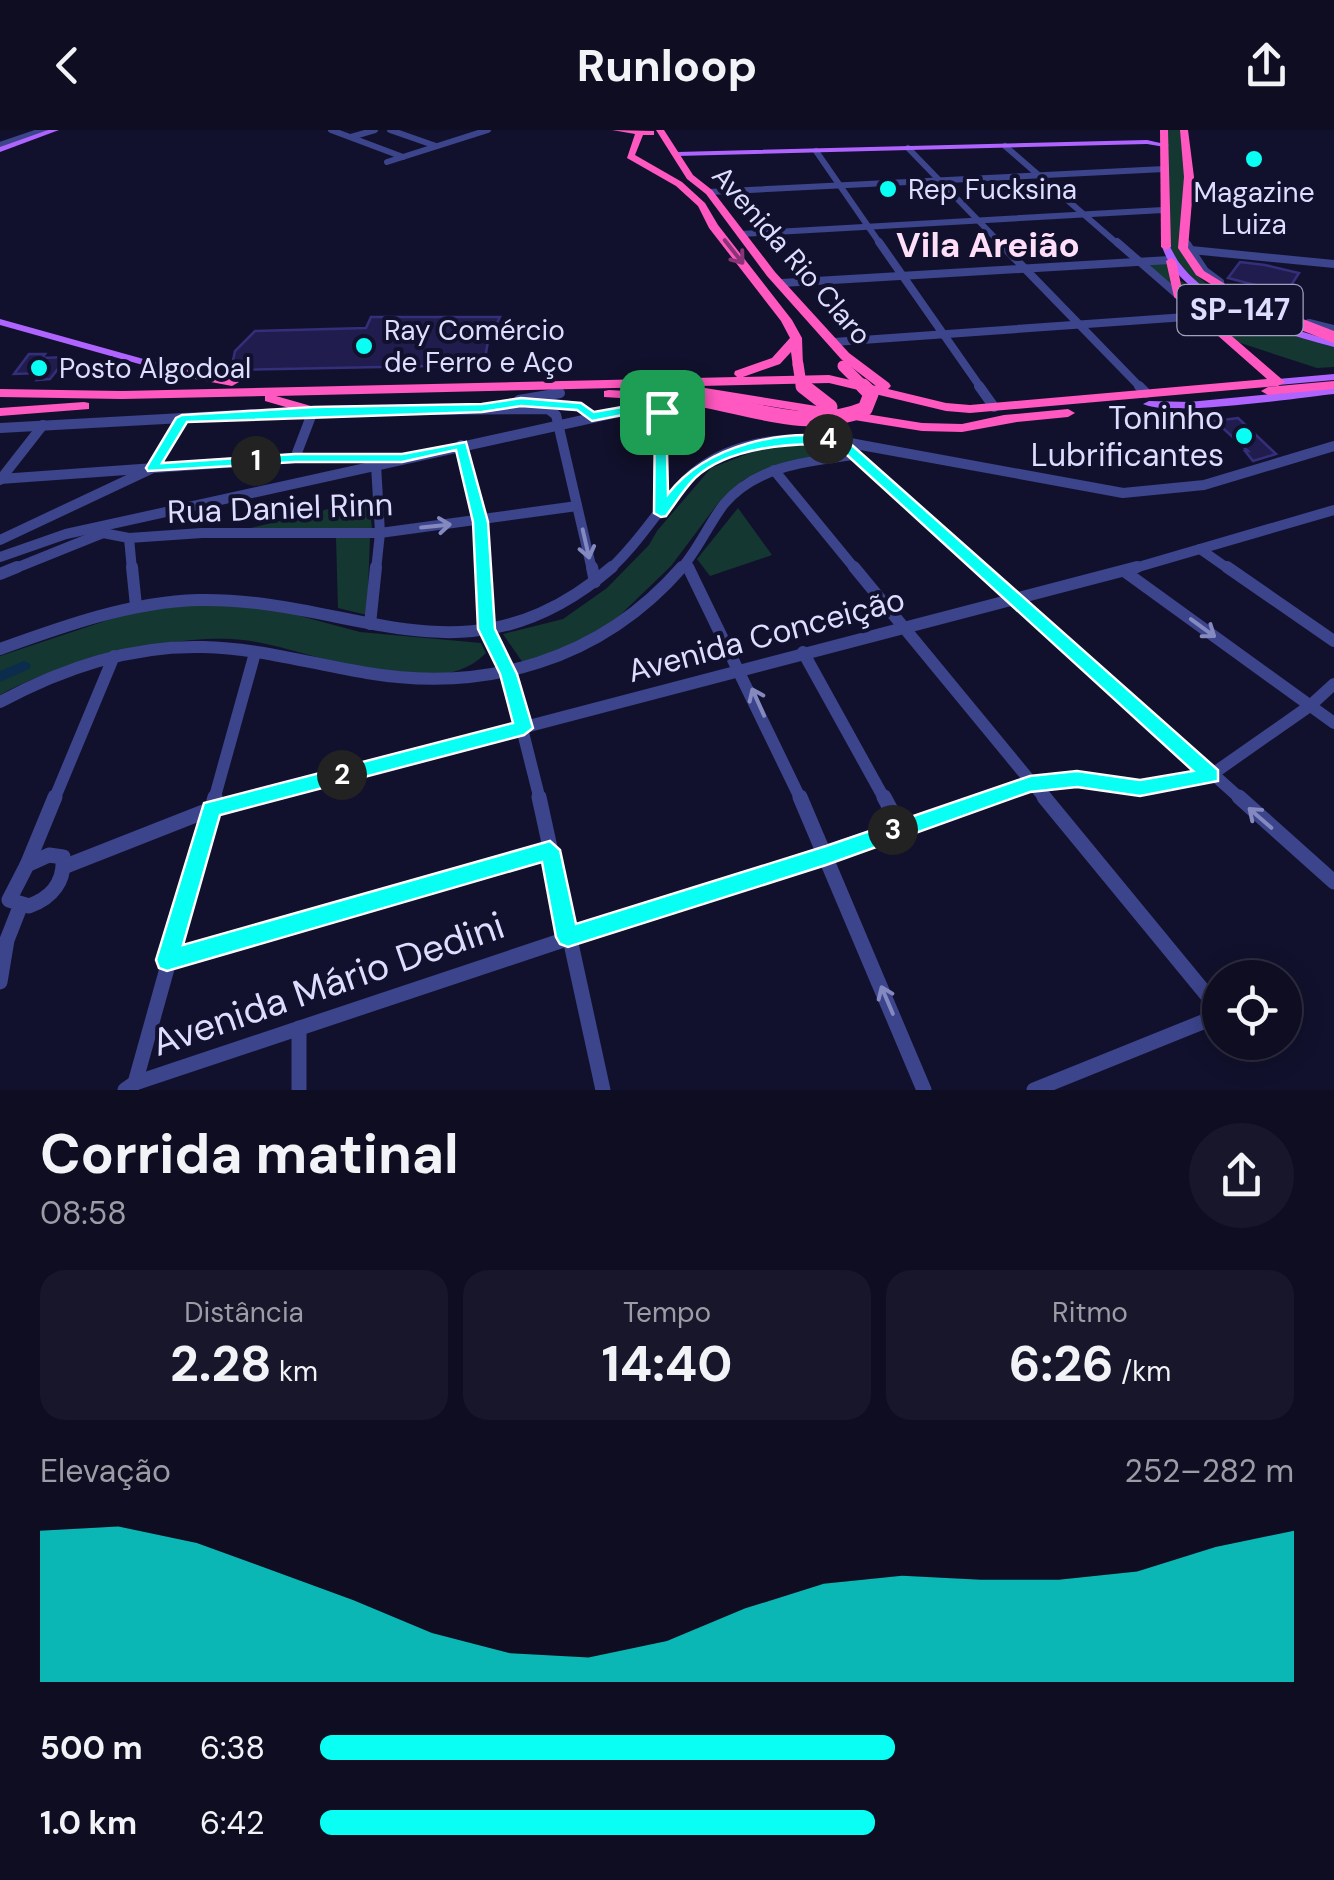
<!DOCTYPE html>
<html lang="pt">
<head>
<meta charset="utf-8">
<style>
	:root { --surface:#0e0d22; --page:#17162a; --text:#f1f3f6; --muted:#9b9ca5; --line:#2e2d40; --accent:#09fff4 }
	body { margin:0; font-family:"DM Sans",sans-serif; background:var(--page); color:var(--text); height:100vh; display:flex; flex-direction:column; font-size:38px; white-space:nowrap }
	* { box-sizing:border-box; margin:0 }
	p { font-size:32px; color:var(--muted) }
	.icon { flex:none; width:55px; height:55px; fill:none; stroke:currentColor; stroke-width:2; stroke-linecap:round; stroke-linejoin:round }
	.map { position:relative; height:960px; overflow:hidden }
	.details { display:flex; flex-direction:column; background:var(--surface); flex:1 }
	.details>* { flex:none }
	.fabs { position:absolute; left:1202px; top:830px; display:grid; gap:20px }
	.fabs a { display:grid; place-items:center; width:100px; height:100px; border-radius:50%; background:var(--surface); box-shadow:0 5px 25px #0003,0 0 0 2px var(--line); font-size:50px }
	.pin { position:absolute; display:grid; place-items:center; width:85px; height:85px; color:#fff; margin:-42px; border-radius:20px; box-shadow:0 5px 15px #0006 }
	.km { position:absolute; width:50px; height:50px; margin:-25px; border-radius:50%; background:#222; color:#fff; font-size:28px; line-height:50px; text-align:center }
	.round { display:grid; place-items:center; flex:none; width:105px; height:105px; border-radius:52px; background:var(--page) }
	.summary { display:flex; align-items:center; justify-content:space-between; height:170px; padding:0 40px }
	h1 { font-size:55px; font-weight:700; line-height:75px }
	.metrics { display:grid; grid-template-columns:repeat(3,1fr); gap:15px; height:170px; padding:10px 40px }
	.metrics div { display:grid; align-content:center; border-radius:25px; background:var(--page); text-align:center }
	.metrics b { font-size:50px; font-weight:700 }
	.metrics small { font-size:28px; font-weight:400 }
	.metrics p { font-size:28px }
	.chart { height:280px; padding:20px 40px }
	.chart p { display:flex; justify-content:space-between }
	.chart svg { width:100%; height:180px; margin-top:10px; fill:var(--accent); opacity:.7 }
	ul { padding:0 40px; list-style:none; font-size:32px }
	li { display:grid; grid-template-columns:160px 120px 1fr; align-items:center; height:75px }
	li i { height:25px; border-radius:12px; background:var(--accent) }
	header { display:flex; justify-content:space-between; align-items:center; height:130px; padding:0 40px; background:var(--surface); font-size:45px; font-weight:700 }
	.map>svg:first-child { display:block }
</style>
</head>
<body>
<header><svg class="icon" aria-label="back" viewBox="0 0 24 24"><path d="M15 5l-7 7 7 7"/></svg>Runloop<svg class="icon" aria-label="share" viewBox="0 0 24 24"><path d="M12 15V3M7 8l5-5 5 5M5 13v7h14v-7"/></svg></header>
<div class="map">
<svg width="1334" height="960" viewBox="0 0 1334 960">
	<rect width="100%" height="100%" fill="#12112d"/>
	<!-- green -->
	<g fill="#143731">
		<path d="M1164 0H1184C1185 15 1189 31 1189 47 1189 67 1181 88 1182 109 1184 169 1287 193 1334 214L1284 198 1221 171 1171 131Z"/>
		<polygon points="1134,131 1166,131 1172,147 1280,199 1334,217 1334,237 1317,238 1225,208"/>
		<polygon points="794,312 825,315 833,327 780,334 743,350 719,372 671,436 615,490 593,506 523,533 503,504 563,489 607,458 649,415 657,401 711,338 776,313"/>
		<polygon points="369,369 372,399 251,398"/>
		<polygon points="738,378 772,425 710,446 697,429"/>
		<polygon points="336,408 370,408 367,485 338,478"/>
		<path d="M180 474H226L289 483 360 502 481 513 486 523C433 578 307 517 243 510 176 502 58 532 0 565V526L129 483Z"/>
	</g>
	<g fill="none" stroke-linecap="round" stroke-linejoin="round">
		<!-- canal -->
		<polygon fill="#0b2c4c" fill-rule="evenodd" points="24,531 29,533 31,536 29,539 0,552 0,541"/>
	</g>
	<!-- building -->
	<g fill="#201d4e" stroke="#332f7a" stroke-width="2.5">
		<polygon points="1240,132 1265,135 1299,143 1286,163 1228,148"/>
		<polygon points="371,187 500,187 488,211 484,235 231,240 235,221 255,201 366,198"/>
		<polygon points="29,224 45,224 42,228 67,227 50,249 37,250 42,243 14,244"/>
		<polygon points="1238,288 1276,324 1253,331 1245,321 1248,321 1215,291"/>
	</g>
	<g fill="none" stroke-linecap="round" stroke-linejoin="round">
		<!-- minor-far4 -->
		<g stroke="#3c448c" stroke-width="6">
			<polyline points="331,0 403,27"/>
			<polyline points="390,0 436,16"/>
			<polyline points="351,7 375,0"/>
			<polyline points="0,15 44,0"/>
			<polyline points="1005,16 1119,115"/>
			<polyline points="908,18 1002,115"/>
			<polyline points="816,21 881,115"/>
			<polyline points="387,32 488,0"/>
			<polyline points="709,62 1164,39"/>
			<polyline points="740,104 1163,80"/>
		</g>
		<!-- minor-far3 -->
		<g stroke="#3c448c" stroke-width="8">
			<polyline points="879,112 981,258"/>
			<polyline points="999,112 1141,258"/>
			<polyline points="1117,112 1178,165"/>
			<polyline points="1187,114 1191,120 1334,134"/>
			<polyline points="1191,120 1205,141 1220,152"/>
			<polyline points="782,153 1170,130"/>
			<polyline points="1309,193 1334,199"/>
			<polyline points="834,212 1200,186"/>
		</g>
		<!-- minor-far2 -->
		<g stroke="#3c448c" stroke-width="10">
			<polyline points="979,256 994,277"/>
			<polyline points="1139,256 1146,263"/>
			<polyline points="560,263 519,270 581,277 591,287"/>
			<polyline points="0,298 313,281 548,279 556,285 592,440"/>
			<polyline points="461,315 481,392 484,440"/>
			<polyline points="850,321 983,440"/>
			<polyline points="295,328 313,281"/>
			<polyline points="774,340 856,440"/>
			<polyline points="0,349 295,328 395,328"/>
			<polyline points="0,350 43,295"/>
			<polyline points="103,403 129,408 202,403 380,403 577,376"/>
			<polyline points="129,408 132,440"/>
			<polyline points="0,410 153,338 182,288"/>
			<polyline points="1200,419 1230,440"/>
			<polyline points="0,427 66,404 633,279 662,282 661,382"/>
			<polyline points="686,433 690,440"/>
			<polyline points="11,440 103,403 99,400"/>
			<polyline points="376,440 380,403 376,335"/>
			<path d="M609 440C639 413 658 379 685 351 724 311 786 305 839 311L1123 363 1204 355 1334 316"/>
			<path d="M680 440C698 420 708 395 724 374 756 336 808 331 854 325"/>
			<polyline points="1128,440 1334,380"/>
		</g>
		<!-- minor-far1 -->
		<g stroke="#3c448c" stroke-width="12">
			<polyline points="132,437 136,476"/>
			<polyline points="484,437 487,499 508,543 540,670"/>
			<polyline points="592,437 595,452"/>
			<polyline points="688,437 801,670"/>
			<polyline points="854,437 1046,670"/>
			<polyline points="981,437 1242,670"/>
			<polyline points="1227,437 1334,511"/>
			<polyline points="1124,441 1334,593"/>
			<polyline points="0,444 17,437"/>
			<polyline points="370,494 376,437"/>
			<path d="M0 519C64 496 130 472 198 470 355 467 466 563 612 437"/>
			<polyline points="803,522 885,670"/>
			<path d="M0 572C63 538 130 515 203 517 258 518 313 534 367 543 487 563 601 530 682 437"/>
			<polyline points="54,670 114,526"/>
			<polyline points="214,670 255,523"/>
			<polyline points="246,670 1137,437"/>
			<polyline points="985,670 1030,654 1077,649 1141,658 1211,645 1311,575 1334,554"/>
		</g>
		<!-- minor -->
		<g stroke="#3c448c" stroke-width="15">
			<polyline points="539,667 603,960"/>
			<polyline points="800,667 924,960"/>
			<polyline points="884,667 900,697"/>
			<polyline points="1044,667 1220,881"/>
			<polyline points="1239,667 1334,752"/>
			<path d="M49 725 63 727C65 751 52 768 29 776L9 770 27 735Z"/>
			<polyline points="27,735 55,667"/>
			<polyline points="66,736 211,679 256,667"/>
			<polyline points="167,830 550,721"/>
			<polyline points="0,852 7,810 20,777"/>
			<polyline points="299,898 299,960"/>
			<polyline points="135,953 215,667"/>
			<polyline points="125,960 135,953 992,667"/>
			<polyline points="1034,960 1220,885"/>
		</g>
		<!-- major -->
		<g fill="#af64ff" fill-rule="evenodd">
			<polygon points="48,0 59,0 0,22 0,17"/>
			<polygon points="1147,10 1169,15 1165,17 1147,14 677,26 673,24 677,22"/>
			<path d="M1163 115H1169C1173 122 1176 129 1181 135 1213 177 1285 197 1334 211V217C1283 203 1206 182 1173 138 1168 132 1165 124 1162 117Z"/>
			<polygon points="0,189 183,240 185,242 179,245 175,244 0,195"/>
			<polygon points="1334,244 1334,250 1278,255 1272,252 1278,249"/>
			<path d="M1334 258V264C1298 268 1168 287 1143 274L1149 271 1189 272Z"/>
		</g>
		<!-- highway -->
		<g fill="#ff58c0" fill-rule="evenodd">
			<polygon points="612,0 654,1 654,5 643,5 635,25 682,52 705,73 718,95 792,190 802,208 803,237 793,237 791,222 780,234 743,247 829,245 876,256 841,229 767,146 706,64 687,49 656,0 664,0 693,45 712,60 775,142 849,223 889,253 891,256 888,259 946,273 970,275 1267,249 1174,167 1166,131 1171,128 1176,131 1183,164 1285,252 1278,256 970,283 946,281 829,253 276,266 318,278 318,284 313,285 265,271 265,266 122,269 0,267 0,259 122,261 737,247 734,244 735,241 772,228 790,208 781,191 709,98 698,76 676,56 627,28 635,4"/>
			<polygon points="1160,0 1168,0 1171,117 1166,120 1161,117"/>
			<polygon points="1180,0 1188,0 1194,47 1188,118 1204,141 1258,174 1258,178 1250,178 1196,145 1178,118 1184,47"/>
			<polygon points="179,238 232,248 239,252 232,256 174,245 173,242"/>
			<polygon points="1334,251 1334,259 1268,265 1261,261 1268,257"/>
			<polygon points="705,258 922,293 962,294 1004,285 1068,279 1075,283 1068,287 1017,292 962,302 922,301 700,265 700,259"/>
			<polygon points="609,260 699,265 706,269 699,273 604,267 604,261"/>
			<polygon points="84,272 89,273 89,279 0,286 0,278"/>
		</g>
		<!-- highway-bridge-far1 -->
		<g stroke="#ff58c0" stroke-width="11">
			<polyline points="1254,176 1334,207"/>
			<polyline points="798,234 801,254 806,258"/>
			<polyline points="843,236 865,258"/>
		</g>
		<!-- highway-bridge -->
		<g stroke="#ff58c0" stroke-width="15">
			<polyline points="803,256 830,277"/>
			<path d="M699 269C755 279 810 302 865 279L871 264 863 256"/>
		</g>
	</g>
	<!-- one-way arrows -->
	<defs><path id="oneway-shaft" d="M-6 0H5M1.5-3L5.5 0L1.5 3" fill="none" stroke-width="1.6" stroke-linecap="round" stroke-linejoin="round" transform="scale(2.5)"/></defs>
	<use stroke="#883476" href="#oneway-shaft" transform="translate(734 122) rotate(52)"/>
	<g stroke="#8489c0">
		<use href="#oneway-shaft" transform="translate(436 396) rotate(-6)"/>
		<use href="#oneway-shaft" transform="translate(586 414) rotate(77)"/>
		<use href="#oneway-shaft" transform="translate(1203 498) rotate(36)"/>
		<use href="#oneway-shaft" transform="translate(758 572) rotate(-114)"/>
		<use href="#oneway-shaft" transform="translate(1260 688) rotate(-139)"/>
		<use href="#oneway-shaft" transform="translate(887 870) rotate(-113)"/>
	</g>
	<!-- route -->
	<path fill="#09fff4" stroke="#fff" stroke-width="2.5" fill-rule="evenodd" d="M521 268 581 273 594 282 633 275 666 279 668 364C707 314 783 298 844 308L1218 640V651L1140 666 1077 657 1030 662 826 735 568 817 560 814 556 807 542 732 167 841 159 838 156 830 204 673 513 593 500 544 478 499 473 392 456 320 402 332H295L148 341 146 338 176 288 182 285 314 277 482 274ZM521 276 577 280 592 291 633 283 655 285 654 383 661 387 666 386C675 374 684 359 695 348 728 317 793 312 836 315L1193 641 1140 650 1077 641 1030 646 826 716 576 794 560 720 550 711 183 815 220 685 524 605 533 598 517 544 495 499 488 392 466 312 402 324H295L162 333 187 292 482 282Z"/>
	<!-- markers -->
	<g fill="#09fff4" stroke="#12112d" stroke-width="4">
		<circle cx="1254" cy="29" r="10"/>
		<circle cx="888" cy="59" r="10"/>
		<circle cx="364" cy="216" r="10"/>
		<circle cx="39" cy="238" r="10"/>
		<circle cx="1244" cy="306" r="10"/>
	</g>
	<g text-anchor="middle" stroke-width="8" stroke-linejoin="round" paint-order="stroke">
		<!-- far-poi labels -->
		<g font-size="28" fill="#dddeff" stroke="#12112d" text-anchor="start">
			<text x="908" y="69">Rep Fucksina</text>
			<text x="1254" y="72" text-anchor="middle">Magazine<tspan x="1254" dy="32">Luiza</tspan></text>
			<text x="384" y="210">Ray Comércio<tspan x="384" dy="32">de Ferro e Aço</tspan></text>
			<text x="59" y="248">Posto Algodoal</text>
		</g>
		<!-- far-street labels -->
		<g font-size="28" fill="#dddeff" stroke="#12112d">
			<text transform="translate(792 125) rotate(49)" y="10">Avenida Rio Claro</text>
		</g>
		<!-- shield labels -->
		<rect fill="#12112d" stroke="#a0a0c0" stroke-width="2.5" x="1177.5" y="155" width="125" height="50" rx="8"/>
		<g font-size="30" font-weight="bold" fill="#dddeff">
			<text x="1240" y="190">SP-147</text>
		</g>
		<!-- poi labels -->
		<g font-size="32" fill="#dddeff" stroke="#12112d" text-anchor="end">
			<text x="1224" y="299">Toninho<tspan x="1224" dy="37">Lubrificantes</tspan></text>
		</g>
		<!-- street labels -->
		<g font-size="32" fill="#dddeff" stroke="#12112d">
			<text transform="translate(280 378) rotate(-2)" y="11">Rua Daniel Rinn</text>
			<text transform="translate(766 505) rotate(-15)" y="11">Avenida Conceição</text>
		</g>
		<!-- far-district labels -->
		<g font-size="35" font-weight="bold" fill="#ffdff8" stroke="#12112d">
			<text x="988" y="127">Vila Areião</text>
		</g>
		<!-- near-street labels -->
		<g font-size="38" fill="#dddeff" stroke="#12112d">
			<text transform="translate(328 854) rotate(-19)" y="13">Avenida Mário Dedini</text>
		</g>
	</g>
</svg>
<div class="fabs">
<a><svg class="icon" aria-label="locate" viewBox="0 0 24 24"><circle cx="12" cy="12" r="6"/><path d="M12 2v4M12 18v4M2 12h4M18 12h4"/></svg></a>
</div>
<div class="pin" style="left:662px;top:282px;background:#1e9e55"><svg class="icon" aria-label="arrive" viewBox="0 0 24 24"><path d="M6 21V4h12l-3 4 3 4H6"/></svg></div>
<b class="km" style="left:256px;top:331px">1</b>
<b class="km" style="left:342px;top:645px">2</b>
<b class="km" style="left:893px;top:700px">3</b>
<b class="km" style="left:828px;top:309px">4</b>
</div>
<section class="details">
<div class="summary"><div><h1>Corrida matinal</h1><p>08:58</p></div><a class="round"><svg class="icon" aria-label="share" viewBox="0 0 24 24"><path d="M12 15V3M7 8l5-5 5 5M5 13v7h14v-7"/></svg></a></div>
<div class="metrics">
<div><p>Distância</p><b>2.28<small> km</small></b></div>
<div><p>Tempo</p><b>14:40</b></div>
<div><p>Ritmo</p><b>6:26<small> /km</small></b></div>
</div>
<div class="chart"><p><span>Elevação</span>252–282 m</p>
<svg viewBox="0 0 160 44" preserveAspectRatio="none"><path d="M0 44V7L10 6L20 10L30 17L40 24L50 32L60 37L70 38L80 34L90 26L100 20L110 18L120 19L130 19L140 17L150 11L160 7V44z"/></svg>
</div>
<ul>
<li><b>500 m</b>6:38<i style="width:59%"></i></li>
<li><b>1.0 km</b>6:42<i style="width:57%"></i></li>
</ul>
</section>
</body>
</html>
